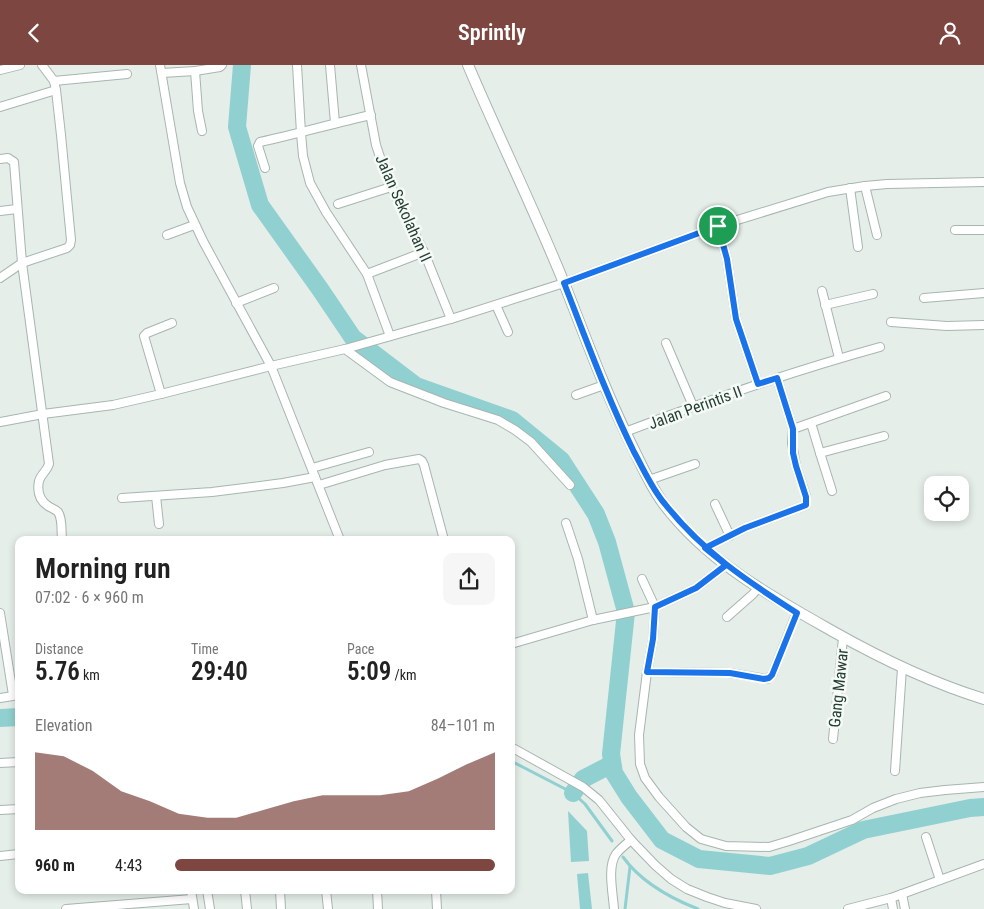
<!DOCTYPE html>
<html lang="en">
<head>
<meta charset="utf-8">
<style>
	:root { --surface:#fff; --page:#f6f6f6; --text:#222; --muted:#767676; --accent:#7d4640 }
	body { margin:0; font-family:"Roboto Condensed",sans-serif; background:var(--page); color:var(--text); height:100vh; display:flex; flex-direction:column; font-size:19px; white-space:nowrap }
	* { box-sizing:border-box; margin:0 }
	p { font-size:16px; color:var(--muted) }
	.icon { flex:none; width:28px; height:28px; fill:none; stroke:currentColor; stroke-width:2; stroke-linecap:round; stroke-linejoin:round }
	.map { position:relative; flex:1; overflow:hidden }
	.drawer { position:absolute; left:15px; top:471px; width:500px; height:358px; display:flex; flex-direction:column; background:var(--surface); border-radius:10px; box-shadow:0 2px 8px #0003 }
	.drawer>* { flex:none }
	.tools { position:absolute; left:924px; top:411px; display:grid; gap:10px }
	.tools a { display:grid; place-items:center; width:45px; height:45px; border-radius:10px; background:var(--surface); box-shadow:0 2px 8px #0003; font-size:25px }
	.pin { position:absolute; display:grid; place-items:center; width:42px; height:42px; color:#fff; margin:-21px; border:2px solid #fff; border-radius:50%; box-shadow:0 1px 5px #0007 }
	.round { display:grid; place-items:center; flex:none; width:52px; height:52px; border-radius:10px; background:var(--page) }
	.overview { display:flex; align-items:center; justify-content:space-between; height:85px; padding:0 20px }
	h1 { font-size:28px; font-weight:600; line-height:38px }
	.stats { display:grid; grid-template-columns:repeat(3,1fr); gap:8px; height:85px; padding:5px 20px }
	.stats div { display:grid; align-content:center }
	.stats b { font-size:25px; font-weight:600 }
	.stats small { font-size:14px; font-weight:400 }
	.stats p { font-size:14px }
	.chart { height:140px; padding:10px 20px }
	.chart p { display:flex; justify-content:space-between }
	.chart svg { width:100%; height:90px; margin-top:5px; fill:var(--accent); opacity:.7 }
	ul { padding:0 20px; list-style:none; font-size:16px }
	li { display:grid; grid-template-columns:80px 60px 1fr; align-items:center; height:38px }
	li i { height:12px; border-radius:6px; background:var(--accent) }
	header { display:flex; justify-content:space-between; align-items:center; height:65px; padding:0 20px; background:var(--accent); color:#fff; font-size:22px; font-weight:600 }
	.map>svg:first-child { display:block }
</style>
</head>
<body>
<header><svg class="icon" aria-label="back" viewBox="0 0 24 24"><path d="M15 5l-7 7 7 7"/></svg>Sprintly<svg class="icon" aria-label="person" viewBox="0 0 24 24"><circle cx="12" cy="8" r="4"/><path d="M4 21q1-7 8-7t8 7"/></svg></header>
<div class="map">
<svg width="984" height="844" viewBox="0 0 984 844">
	<rect width="100%" height="100%" fill="#e5eee9"/>
	<!-- water -->
	<g fill="#90d0d0">
		<polygon points="568,746 587,766 589,796 571,797"/>
		<polygon points="588,808 592,844 580,844 577,809"/>
	</g>
	<g fill="none" stroke-linecap="round" stroke-linejoin="round">
		<!-- stream -->
		<g stroke="#90d0d0" stroke-width="3">
			<polyline points="511,696 573,728 585,739 612,776"/>
			<path d="M623 792C641 817 670 833 698 844"/>
			<polyline points="625,844 630,802"/>
		</g>
		<!-- river -->
		<g stroke="#90d0d0" stroke-width="18">
			<polyline points="242,0 237,62 260,140 320,224 353,273 416,321 512,355 561,395 596,449 607,477 626,547 611,689 614,708 629,732 662,775 699,794 770,801 808,791 863,765 970,743 984,742"/>
			<polyline points="0,653 19,652"/>
			<polyline points="573,728 583,714 612,699"/>
		</g>
		<!-- minor casing -->
		<g stroke="#a8b6af" stroke-width="10">
			<g id="minor">
				<polyline points="160,0 180,118 187,142 203,176 271,301 340,475"/>
				<polyline points="297,0 301,68 303,91 310,118 326,147 367,209 390,271"/>
				<polyline points="330,0 335,58"/>
				<polyline points="361,0 376,80 381,95 391,122 424,187 451,254"/>
				<polyline points="0,5 20,0"/>
				<polyline points="195,6 198,46 202,66"/>
				<polyline points="162,8 195,6 220,2 222,0"/>
				<polyline points="54,16 127,9"/>
				<polyline points="0,42 56,25"/>
				<path d="M0 94 8 93 14 97 22 198 49 399C47 406 41 409 39 416 37 426 39 435 48 441 51 443 55 444 58 447 63 454 61 467 62 475"/>
				<path d="M265 103 258 81 260 77C298 69 334 58 371 50"/>
				<polyline points="865,121 877,170"/>
				<polyline points="850,123 858,182"/>
				<polyline points="338,139 391,122"/>
				<polyline points="0,146 17,144"/>
				<polyline points="718,161 727,194 736,254 758,319"/>
				<polyline points="955,165 984,165"/>
				<polyline points="167,170 194,160"/>
				<polyline points="367,209 424,187"/>
				<polyline points="0,213 22,198 67,183 70,180 71,175 61,70 56,25 54,16 42,0"/>
				<polyline points="822,226 839,293"/>
				<polyline points="924,233 984,228"/>
				<polyline points="236,238 274,223"/>
				<polyline points="496,240 508,267"/>
				<polyline points="825,240 873,229"/>
				<polyline points="891,257 947,261 984,260"/>
				<polyline points="666,278 693,341"/>
				<polyline points="345,284 390,317 444,338 498,355 515,365 531,377 570,420"/>
				<polyline points="161,329 144,271 147,268 172,258"/>
				<polyline points="576,330 604,320"/>
				<polyline points="0,357 43,349 113,340 161,329 271,301 345,284 451,254 564,218 718,161 828,127 865,121 887,119 984,117"/>
				<polyline points="811,358 820,388 832,426"/>
				<polyline points="793,364 886,331"/>
				<path d="M625 367C709 335 793 306 880 282"/>
				<polyline points="820,388 884,371"/>
				<polyline points="312,403 369,387"/>
				<polyline points="649,415 695,399"/>
				<polyline points="319,420 385,400 419,394 422,396 424,400 444,475"/>
				<polyline points="156,431 159,459"/>
				<polyline points="122,433 212,427 283,418 315,412"/>
				<polyline points="715,439 730,471"/>
				<polyline points="566,458 578,494 593,555"/>
				<polyline points="705,483 745,463 806,440 806,431 796,401 792,378 793,364 777,313"/>
				<polyline points="642,514 655,542 653,574 647,607 639,670 640,699 645,713 659,732 686,762 701,774 726,781 769,782 789,776 852,755 873,743 896,734 920,728 945,725 984,722"/>
				<polyline points="0,548 13,630"/>
				<polyline points="727,552 753,529 758,523"/>
				<polyline points="511,579 593,555 655,542 696,523 726,500"/>
				<polyline points="647,607 730,608 767,614 772,610 797,547"/>
				<polyline points="0,633 19,630"/>
				<polyline points="833,674 843,573"/>
				<polyline points="511,682 583,722 599,735 631,775 655,800 671,814 687,824 707,832 725,838 756,844"/>
				<polyline points="0,698 19,697"/>
				<polyline points="895,706 902,603"/>
				<polyline points="0,745 19,744"/>
				<polyline points="926,772 940,815"/>
				<polyline points="0,791 19,789"/>
				<polyline points="191,825 194,844"/>
				<polyline points="207,825 210,844"/>
				<polyline points="245,825 247,844"/>
				<polyline points="280,825 281,844"/>
				<polyline points="326,825 328,844"/>
				<polyline points="377,825 378,844"/>
				<polyline points="436,825 437,844"/>
				<polyline points="902,829 905,844"/>
				<polyline points="891,833 893,844"/>
				<polyline points="66,844 192,834"/>
				<path d="M614 844C613 828 607 802 616 789 620 784 626 779 631 775"/>
				<polyline points="848,844 891,833 984,799"/>
			</g>
		</g>
		<!-- tertiary casing -->
		<g stroke="#a8b6af" stroke-width="12">
			<path id="tertiary" d="M468 0C499 73 534 144 564 218 586 274 607 331 634 385 643 403 651 422 663 438 707 497 772 532 834 567 882 594 932 618 984 634"/>
		</g>
		<!-- minor -->
		<use href="#minor" stroke="#fff" stroke-width="8"/>
		<!-- tertiary -->
		<use href="#tertiary" stroke="#fff" stroke-width="10"/>
	</g>
	<g fill="none" stroke-linecap="round" stroke-linejoin="round">
		<!-- route casing -->
		<g stroke="#fff" stroke-width="10">
			<path id="route" d="M718 161 727 194 736 254 758 319 777 313 793 364V388L796 401 806 432V440L745 463 705 483 726 500 696 523 655 542 653 574 647 607 730 608 764 614 769 613 772 610 797 548C747 516 703 487 665 439 652 424 644 405 634 387 607 332 586 274 564 218L718 161"/>
		</g>
		<!-- route -->
		<use href="#route" stroke="#1a73e8" stroke-width="6"/>
	</g>
	<g text-anchor="middle" stroke-width="5" stroke-linejoin="round" paint-order="stroke">
		<!-- street labels -->
		<g font-size="16" fill="#253f34" stroke="#f6faf7">
			<text transform="translate(404 143) rotate(66)" y="6">Jalan Sekolahan II</text>
			<text transform="translate(695 342) rotate(-20)" y="6">Jalan Perintis II</text>
			<text transform="translate(838 623) rotate(-84)" y="6">Gang Mawar</text>
		</g>
	</g>
</svg>
<div class="tools">
<a><svg class="icon" aria-label="locate" viewBox="0 0 24 24"><circle cx="12" cy="12" r="6"/><path d="M12 2v4M12 18v4M2 12h4M18 12h4"/></svg></a>
</div>
<div class="pin" style="left:718px;top:161px;background:#1e9e55"><svg class="icon" aria-label="arrive" viewBox="0 0 24 24"><path d="M6 21V4h12l-3 4 3 4H6"/></svg></div>
<section class="drawer">
<div class="overview"><div><h1>Morning run</h1><p>07:02 · 6 × 960 m</p></div><a class="round"><svg class="icon" aria-label="share" viewBox="0 0 24 24"><path d="M12 15V3M7 8l5-5 5 5M5 13v7h14v-7"/></svg></a></div>
<div class="stats">
<div><p>Distance</p><b>5.76<small> km</small></b></div>
<div><p>Time</p><b>29:40</b></div>
<div><p>Pace</p><b>5:09<small> /km</small></b></div>
</div>
<div class="chart"><p><span>Elevation</span>84–101 m</p>
<svg viewBox="0 0 160 44" preserveAspectRatio="none"><path d="M0 44V6L10 8L20 15L30 25L40 30L50 36L60 38L70 38L80 34L90 30L100 27L110 27L120 27L130 25L140 19L150 12L160 6V44z"/></svg>
</div>
<ul>
<li><b>960 m</b>4:43<i style="width:100%"></i></li>
</ul>
</section>
</div>
</body>
</html>
